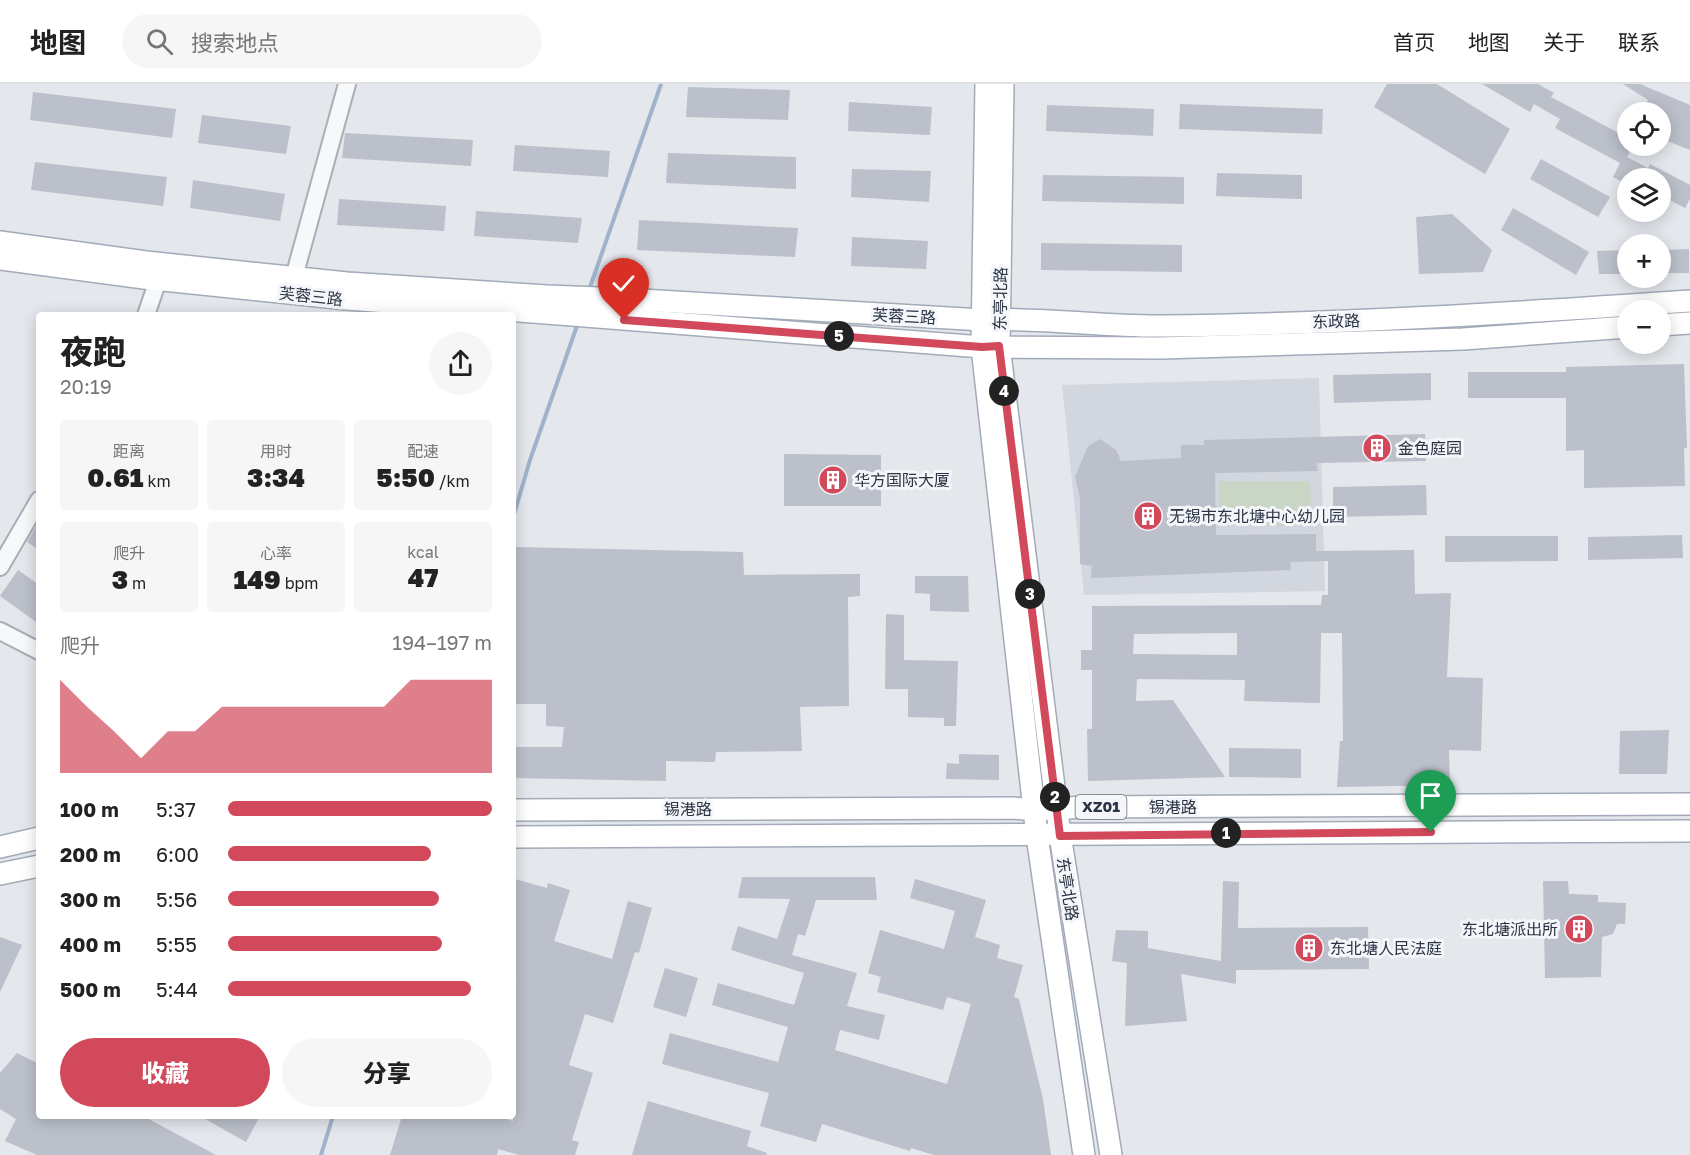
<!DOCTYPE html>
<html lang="zh">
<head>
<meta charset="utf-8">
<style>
	:root { --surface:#fff; --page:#f6f6f6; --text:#222; --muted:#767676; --line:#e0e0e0; --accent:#d1495b }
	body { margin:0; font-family:"Golos Text","Noto Sans SC",sans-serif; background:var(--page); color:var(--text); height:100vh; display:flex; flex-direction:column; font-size:22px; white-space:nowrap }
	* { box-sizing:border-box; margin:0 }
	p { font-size:20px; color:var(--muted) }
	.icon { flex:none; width:33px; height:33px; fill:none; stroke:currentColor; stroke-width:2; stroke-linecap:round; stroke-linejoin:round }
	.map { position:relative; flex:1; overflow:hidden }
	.sheet { position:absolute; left:36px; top:228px; width:480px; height:807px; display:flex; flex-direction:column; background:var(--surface); border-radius:6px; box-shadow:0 3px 15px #0003 }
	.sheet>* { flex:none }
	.buttons { position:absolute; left:1617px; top:18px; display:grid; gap:12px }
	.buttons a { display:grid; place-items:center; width:54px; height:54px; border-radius:50%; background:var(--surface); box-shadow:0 3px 15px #0003; font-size:30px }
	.pin { position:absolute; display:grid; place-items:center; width:51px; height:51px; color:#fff; margin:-62px -26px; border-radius:50% 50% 50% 0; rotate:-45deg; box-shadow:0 0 6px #0007 }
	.pin .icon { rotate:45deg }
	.km { position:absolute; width:30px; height:30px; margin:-15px; border-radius:50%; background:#222; color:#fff; font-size:16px; line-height:30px; text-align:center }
	.round { display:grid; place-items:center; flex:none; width:63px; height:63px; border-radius:32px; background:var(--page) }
	.head { display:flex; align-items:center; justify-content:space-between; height:102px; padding:0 24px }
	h1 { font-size:33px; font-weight:800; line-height:45px }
	.figures { display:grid; grid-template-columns:repeat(3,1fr); gap:9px; height:102px; padding:6px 24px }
	.figures div { display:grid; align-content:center; border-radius:6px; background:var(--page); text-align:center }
	.figures b { font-size:26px; font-weight:800 }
	.figures small { font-size:16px; font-weight:400 }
	.figures p { font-size:16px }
	.chart { height:168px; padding:12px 24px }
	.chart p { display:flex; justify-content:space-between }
	.chart svg { width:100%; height:108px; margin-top:6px; fill:var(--accent); opacity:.7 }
	.action { display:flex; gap:12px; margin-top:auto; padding:12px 24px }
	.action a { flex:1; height:69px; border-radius:36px; background:var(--accent); color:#fff; font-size:24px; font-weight:800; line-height:69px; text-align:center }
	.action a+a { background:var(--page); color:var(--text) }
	ul { padding:0 24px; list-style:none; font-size:20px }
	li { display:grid; grid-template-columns:96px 72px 1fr; align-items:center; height:45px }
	li i { height:15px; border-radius:8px; background:var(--accent) }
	header { display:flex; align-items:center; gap:36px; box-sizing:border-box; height:84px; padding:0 30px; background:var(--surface); border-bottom:2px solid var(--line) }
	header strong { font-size:28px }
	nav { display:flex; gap:33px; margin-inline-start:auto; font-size:21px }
	.search { width:420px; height:54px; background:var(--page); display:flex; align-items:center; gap:15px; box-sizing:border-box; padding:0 21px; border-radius:33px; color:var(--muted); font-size:22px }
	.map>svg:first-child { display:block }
</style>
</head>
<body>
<header>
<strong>地图</strong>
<div class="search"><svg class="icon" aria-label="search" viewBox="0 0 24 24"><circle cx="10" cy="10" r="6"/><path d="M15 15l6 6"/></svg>搜索地点</div>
<nav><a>首页</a><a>地图</a><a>关于</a><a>联系</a></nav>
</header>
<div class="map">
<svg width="1690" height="1071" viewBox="0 0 1690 1071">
	<rect width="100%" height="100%" fill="#e4e7ec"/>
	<!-- built -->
	<polygon fill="#d2d6de" points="1319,294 1325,507 1084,511 1062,301"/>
	<!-- green -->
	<polygon fill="#c9d6c5" points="1219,397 1310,397 1311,442 1219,442"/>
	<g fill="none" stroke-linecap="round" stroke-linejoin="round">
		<!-- stream -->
		<g stroke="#9fb4cc" stroke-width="4">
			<polyline points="589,206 661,0"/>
			<polyline points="513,434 530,376 578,239"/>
			<polyline points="321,1071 333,1032"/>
		</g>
	</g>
	<!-- building -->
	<g fill="#bbc0ca" fill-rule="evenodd">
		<polygon points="1387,0 1437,0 1510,45 1485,90 1374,23"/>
		<polygon points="1482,0 1538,0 1554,9 1551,13 1628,54 1628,62 1633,62 1627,73 1648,84 1650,80 1690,101 1690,115 1685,124 1660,111 1660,94 1628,94 1628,101 1613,93 1620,79 1555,44 1560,35 1534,20 1530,28"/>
		<polygon points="1623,0 1640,0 1690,21 1690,66 1660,54 1660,28 1640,28 1648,16"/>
		<polygon points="688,3 790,6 788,36 686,33"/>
		<polygon points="33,8 176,25 172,54 30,36"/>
		<polygon points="849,18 932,23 930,51 848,47"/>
		<polygon points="1180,20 1323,25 1322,50 1179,45"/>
		<polygon points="1047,21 1154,25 1153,52 1046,47"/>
		<polygon points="202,31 291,42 286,70 198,59"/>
		<polygon points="345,49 473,56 471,82 342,74"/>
		<polygon points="515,61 610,67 608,93 513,87"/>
		<polygon points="668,69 796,73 796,105 666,99"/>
		<polygon points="1541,75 1610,113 1598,133 1530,95"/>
		<polygon points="35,78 167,93 163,122 31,106"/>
		<polygon points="852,85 931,87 929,118 851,113"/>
		<polygon points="1217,89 1302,91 1302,115 1216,112"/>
		<polygon points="1043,91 1184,93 1184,120 1042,117"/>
		<polygon points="193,96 285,110 280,137 190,124"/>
		<polygon points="339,115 446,122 444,147 337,141"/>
		<polygon points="1513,124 1589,168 1576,191 1501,146"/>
		<polygon points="476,127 582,134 578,159 474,152"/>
		<polygon points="1452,130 1492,166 1483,188 1419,190 1416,133"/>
		<polygon points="639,136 798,144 795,173 637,166"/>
		<polygon points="852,153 928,157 926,185 851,182"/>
		<polygon points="1041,159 1182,161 1182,188 1041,186"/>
		<polygon points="1689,165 1689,189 1660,189 1660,166"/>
		<polygon points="1628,166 1628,190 1599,190 1597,167"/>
		<polygon points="1684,280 1687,364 1684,364 1685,402 1584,404 1584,366 1566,367 1566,314 1468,314 1468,288 1566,288 1566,283"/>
		<polygon points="1431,289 1431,316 1334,319 1333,291"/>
		<path d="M1425 350 1426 377 1317 379 1318 387 1215 389 1216 451 1316 450V467L1414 466 1415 510 1451 509 1447 593 1483 594 1481 667 1449 666 1450 701 1337 703 1340 657H1343L1342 549H1321L1320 619 1244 617 1245 596 1137 595 1136 617 1173 616 1225 693 1088 697 1087 645H1092V586H1081V566H1092V522L1321 521 1322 511H1328V477L1290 478 1291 486 1091 494 1092 482 1080 480V414L1075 393 1088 362 1100 355 1116 366 1121 377 1181 374V361H1204V356ZM1237 549V571L1133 570 1134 550Z"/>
		<polygon points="784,370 881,371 881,422 784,422"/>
		<polygon points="1426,401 1427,431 1333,433 1333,403"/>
		<polygon points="39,437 39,466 27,458"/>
		<polygon points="1682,451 1683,474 1588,476 1588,453"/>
		<polygon points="1445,452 1558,452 1558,477 1445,478"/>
		<polygon points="516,463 743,468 744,491 860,490 860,512 848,513 849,622 800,623 802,667 716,668 715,678 666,677 666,697 513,694 513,663 562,663 564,643 546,642 546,620 513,620"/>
		<polygon points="18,486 39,501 39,540 0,512"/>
		<polygon points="915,492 968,492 969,528 930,527 930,510 915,509"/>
		<polygon points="886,530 904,531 904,576 958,577 956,642 944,642 944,634 908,633 908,605 885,605"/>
		<polygon points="1669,646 1667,690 1619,690 1620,647"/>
		<polygon points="1229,664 1301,665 1301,694 1229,693"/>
		<polygon points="959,670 999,671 999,696 946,695 947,679 959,680"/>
		<polygon points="742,793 875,793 877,816 816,816 805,852 798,850 792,871 857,889 847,922 885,931 879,956 840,946 835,966 947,1000 971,920 947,913 943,926 877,908 881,893 868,889 880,846 944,865 955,827 910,814 915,795 986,816 975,853 1000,861 997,874 1023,881 1014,913 1019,915 1043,1015 1051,1071 934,1071 911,1064 910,1067 822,1040 816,1058 760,1042 769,1009 662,980 670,949 778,978 788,943 712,921 718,899 794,921 804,889 731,866 738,842 777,855 790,815 738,814"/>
		<polygon points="515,795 547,804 548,799 570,806 554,857 612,875 628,817 652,824 639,869 635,868 613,939 585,930 569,981 593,989 572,1056 579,1058 575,1071 519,1071 498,1065 497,1071 390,1071 402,1032 496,1032 513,1037 513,909 517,896 513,896 513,804"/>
		<polygon points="1223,797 1239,798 1238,844 1368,843 1369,885 1236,886 1236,900 1181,890 1187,937 1125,942 1127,879 1112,877 1116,846 1148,847 1148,864 1221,877"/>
		<polygon points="1543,797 1568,797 1569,810 1598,811 1598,818 1626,819 1625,840 1617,840 1613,850 1602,853 1601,893 1545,894"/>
		<polygon points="0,853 22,861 0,908"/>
		<polygon points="665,884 698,894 686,933 653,923"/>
		<polygon points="17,969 39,980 39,1032 143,1032 216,1071 37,1071 5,1057 16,1035 0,1025 0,989"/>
		<polygon points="648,1017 751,1047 747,1062 767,1069 766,1071 632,1071"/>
		<polygon points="200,1032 260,1032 246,1058"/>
	</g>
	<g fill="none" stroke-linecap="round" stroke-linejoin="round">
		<!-- minor casing -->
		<g stroke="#a9aeb7" stroke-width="20">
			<g id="minor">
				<polyline points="294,193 347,0"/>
				<polyline points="146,231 158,196"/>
				<polyline points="0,483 39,416"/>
				<polyline points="0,547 39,567"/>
			</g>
		</g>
		<!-- major casing -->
		<g stroke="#a3abb8" stroke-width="24">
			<g id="major">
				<polyline points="986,0 982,263 1037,752 1084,1071"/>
				<polyline points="1003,0 999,262 1060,751 1111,1071"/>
				<path d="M0 158 146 178 347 199 547 212 625 215 983 236C1043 233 1103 243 1164 242 1340 240 1515 229 1690 217"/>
				<polyline points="0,175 144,194 346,215 546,229 982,263 1161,264 1463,255 1628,243"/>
				<polyline points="1660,241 1690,239"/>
				<polyline points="513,726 1013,724 1034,726 1084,723 1690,720"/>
				<polyline points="513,753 1690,747"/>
				<polyline points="0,763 39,754"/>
				<polyline points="0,790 39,782"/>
			</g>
		</g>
		<!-- minor -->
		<use href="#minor" stroke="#f7f8fa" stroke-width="16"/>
		<!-- major -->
		<use href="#major" stroke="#fff" stroke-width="21"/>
	</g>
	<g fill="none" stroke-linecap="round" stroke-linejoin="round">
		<!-- route casing -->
		<g stroke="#fff" stroke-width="12">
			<polyline id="route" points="624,236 982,263 999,262 1060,752 1431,748"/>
		</g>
		<!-- route -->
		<use href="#route" stroke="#d1495b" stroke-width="8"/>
	</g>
	<!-- icons -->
	<defs>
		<g id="building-disc" transform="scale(1.5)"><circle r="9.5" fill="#d1495b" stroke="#f4f6f9"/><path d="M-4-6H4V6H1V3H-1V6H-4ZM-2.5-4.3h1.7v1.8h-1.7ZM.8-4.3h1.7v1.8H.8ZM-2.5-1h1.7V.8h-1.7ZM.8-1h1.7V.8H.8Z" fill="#fff"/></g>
	</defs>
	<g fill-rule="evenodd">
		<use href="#building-disc" x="1377" y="364"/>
		<use href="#building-disc" x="833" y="396"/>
		<use href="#building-disc" x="1148" y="432"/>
		<use href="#building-disc" x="1579" y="845"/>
		<use href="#building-disc" x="1309" y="864"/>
	</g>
	<g text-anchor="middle" stroke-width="6" stroke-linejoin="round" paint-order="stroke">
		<!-- shield labels -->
		<rect fill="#f4f6f9" stroke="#676e7b" stroke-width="1.5" x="1075.5" y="711" width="51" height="24" rx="4.5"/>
		<g font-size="15" font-weight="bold" fill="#2b3445">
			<text x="1101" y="728">XZ01</text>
		</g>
		<!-- street labels -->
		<g font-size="16" fill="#2b3445" stroke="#f4f6f9">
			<text transform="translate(311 212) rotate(6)" y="6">芙蓉三路</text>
			<text transform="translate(1000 215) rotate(-89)" y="6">东亭北路</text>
			<text transform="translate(904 232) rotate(3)" y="6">芙蓉三路</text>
			<text transform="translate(1336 237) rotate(-2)" y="6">东政路</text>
			<text x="1173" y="729">锡港路</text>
			<text x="688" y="731">锡港路</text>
			<text transform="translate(1068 805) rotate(81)" y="6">东亭北路</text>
		</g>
		<!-- poi labels -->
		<g font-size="16" fill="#2b3445" stroke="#f4f6f9" text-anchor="start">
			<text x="1398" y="370">金色庭园</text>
			<text x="854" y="402">华方国际大厦</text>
			<text x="1169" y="438">无锡市东北塘中心幼儿园</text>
			<text x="1558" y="851" text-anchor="end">东北塘派出所</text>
			<text x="1330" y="870">东北塘人民法庭</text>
		</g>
	</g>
</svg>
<div class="buttons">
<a><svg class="icon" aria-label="locate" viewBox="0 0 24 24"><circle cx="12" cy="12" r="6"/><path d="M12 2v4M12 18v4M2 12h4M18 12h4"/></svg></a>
<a><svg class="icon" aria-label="layers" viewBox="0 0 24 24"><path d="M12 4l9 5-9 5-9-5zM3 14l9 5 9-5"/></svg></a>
<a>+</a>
<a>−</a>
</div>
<div class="pin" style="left:1431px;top:748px;background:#1e9e55"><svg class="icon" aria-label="arrive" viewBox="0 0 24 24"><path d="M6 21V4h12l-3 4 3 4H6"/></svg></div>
<div class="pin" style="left:624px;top:236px;background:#d93025"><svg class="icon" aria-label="check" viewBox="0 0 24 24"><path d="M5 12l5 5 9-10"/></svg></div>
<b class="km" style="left:1226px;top:749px">1</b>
<b class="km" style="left:1055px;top:713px">2</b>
<b class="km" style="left:1030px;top:510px">3</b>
<b class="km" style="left:1004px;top:307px">4</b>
<b class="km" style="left:839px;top:252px">5</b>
<section class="sheet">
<div class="head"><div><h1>夜跑</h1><p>20:19</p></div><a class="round"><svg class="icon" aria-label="share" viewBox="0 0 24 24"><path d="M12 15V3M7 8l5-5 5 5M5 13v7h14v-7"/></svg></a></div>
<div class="figures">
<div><p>距离</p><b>0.61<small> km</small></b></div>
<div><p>用时</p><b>3:34</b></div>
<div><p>配速</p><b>5:50<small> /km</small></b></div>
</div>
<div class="figures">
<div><p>爬升</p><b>3<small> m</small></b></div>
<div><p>心率</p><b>149<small> bpm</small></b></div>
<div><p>kcal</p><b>47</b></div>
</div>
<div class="chart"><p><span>爬升</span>194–197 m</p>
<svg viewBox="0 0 160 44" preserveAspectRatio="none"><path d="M0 44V6L10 17L20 27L30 38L40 27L50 27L60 17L70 17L80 17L90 17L100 17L110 17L120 17L130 6L140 6L150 6L160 6V44z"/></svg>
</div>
<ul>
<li><b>100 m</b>5:37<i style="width:100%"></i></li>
<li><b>200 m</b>6:00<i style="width:77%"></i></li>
<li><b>300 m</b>5:56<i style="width:80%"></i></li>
<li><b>400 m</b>5:55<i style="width:81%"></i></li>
<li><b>500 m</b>5:44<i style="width:92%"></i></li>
</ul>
<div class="action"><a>收藏</a><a>分享</a></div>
</section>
</div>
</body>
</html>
